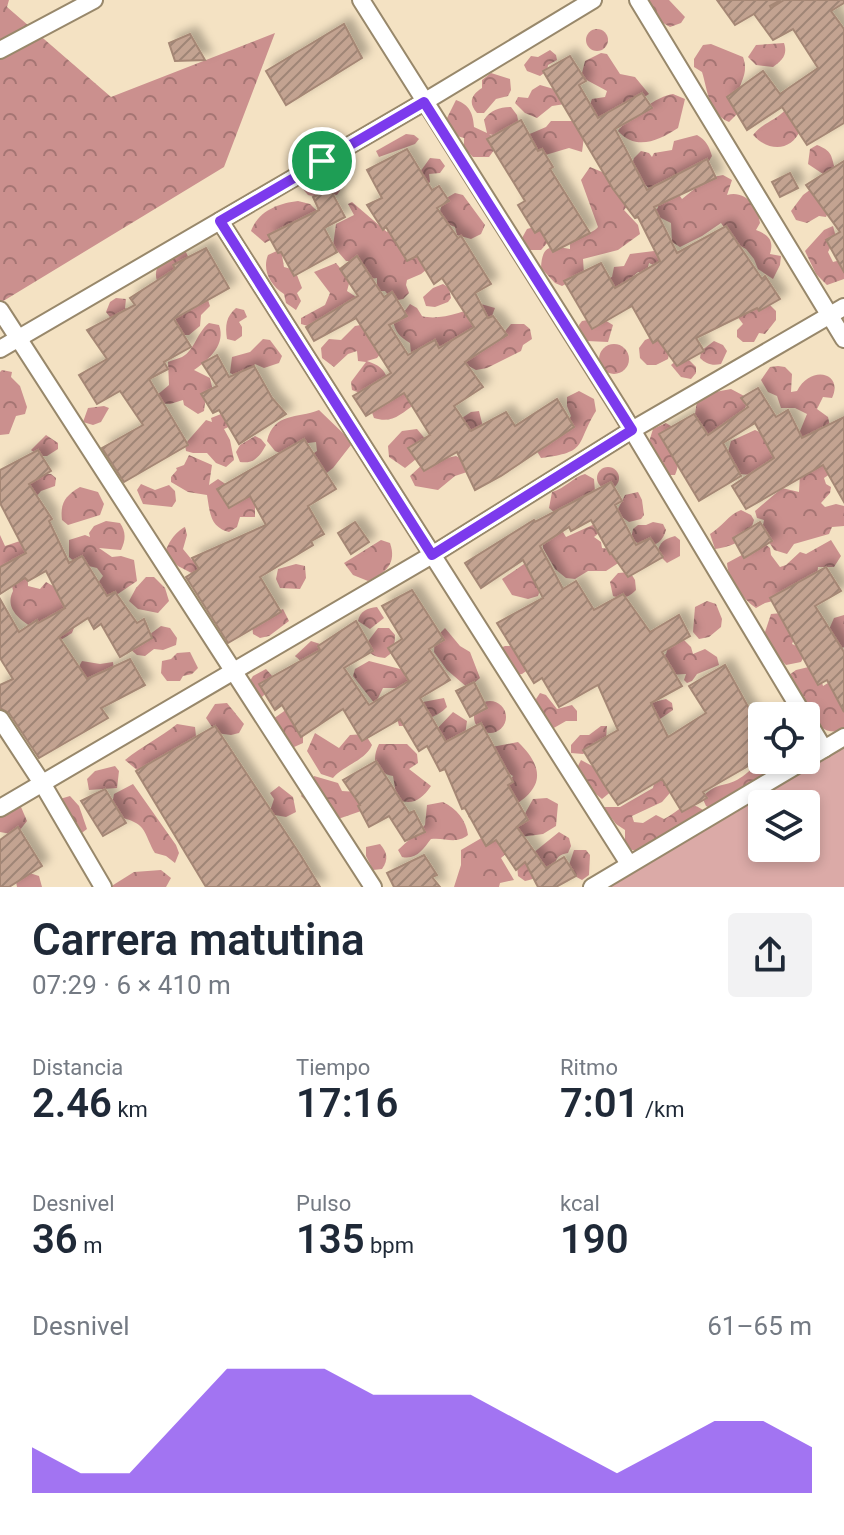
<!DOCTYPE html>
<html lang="es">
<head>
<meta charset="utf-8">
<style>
	:root { --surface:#fff; --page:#f2f2f3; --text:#1f2937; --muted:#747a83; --accent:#7c3aed }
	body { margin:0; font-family:Roboto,sans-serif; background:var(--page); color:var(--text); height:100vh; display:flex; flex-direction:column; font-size:30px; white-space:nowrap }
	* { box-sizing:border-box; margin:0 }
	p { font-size:26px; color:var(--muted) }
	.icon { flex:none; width:44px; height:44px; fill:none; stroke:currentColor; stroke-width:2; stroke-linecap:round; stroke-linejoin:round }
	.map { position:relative; height:887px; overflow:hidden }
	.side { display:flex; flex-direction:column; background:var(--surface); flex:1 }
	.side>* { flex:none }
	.controls { position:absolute; left:748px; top:702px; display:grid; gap:16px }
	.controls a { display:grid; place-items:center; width:72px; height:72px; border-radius:8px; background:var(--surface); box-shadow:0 4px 12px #0003; font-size:40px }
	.pin { position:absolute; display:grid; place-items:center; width:68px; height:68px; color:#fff; margin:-34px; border:4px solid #fff; border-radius:50%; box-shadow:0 2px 8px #0007 }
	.round { display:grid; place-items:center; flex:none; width:84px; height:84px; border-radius:8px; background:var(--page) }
	.head { display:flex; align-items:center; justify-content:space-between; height:136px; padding:0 32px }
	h1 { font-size:44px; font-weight:600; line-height:60px }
	.stats { display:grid; grid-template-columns:repeat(3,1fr); gap:12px; height:136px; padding:8px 32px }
	.stats div { display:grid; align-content:center }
	.stats b { font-size:40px; font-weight:600 }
	.stats small { font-size:22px; font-weight:400 }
	.stats p { font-size:22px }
	.chart { height:224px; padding:16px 32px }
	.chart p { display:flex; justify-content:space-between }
	.chart svg { width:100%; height:144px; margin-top:8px; fill:var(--accent); opacity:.7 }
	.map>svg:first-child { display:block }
</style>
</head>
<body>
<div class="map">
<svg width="844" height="887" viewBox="0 0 844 887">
	<defs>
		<pattern id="forest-crowns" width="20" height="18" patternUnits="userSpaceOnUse" patternTransform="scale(2)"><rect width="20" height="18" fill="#cb908e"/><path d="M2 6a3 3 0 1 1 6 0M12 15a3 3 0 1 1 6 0" fill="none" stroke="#a57573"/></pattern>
		<pattern id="building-hatch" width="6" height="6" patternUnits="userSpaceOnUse" patternTransform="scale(2)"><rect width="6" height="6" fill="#c3a391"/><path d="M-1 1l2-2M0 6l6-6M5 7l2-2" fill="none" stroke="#9f8576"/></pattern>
		<filter id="shadow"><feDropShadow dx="7" dy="-7" stdDeviation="4" flood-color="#0004"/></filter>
	</defs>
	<rect width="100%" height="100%" fill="#f4e2c3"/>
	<!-- forest -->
	<g fill="url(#forest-crowns)">
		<polygon points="0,0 9,0 7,7 111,97 275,33 224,167 0,303"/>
		<polygon points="649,0 669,0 685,17 681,23 670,27 658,20"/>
		<circle cx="597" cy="40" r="11"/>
		<path d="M784 43C788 55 782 60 773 67L756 65 748 57 756 45Z"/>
		<path d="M711 44 743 57C748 71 743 77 739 90 738 96 740 105 740 111L729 122C708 113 708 91 702 72L694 67V59L703 45Z"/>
		<polygon points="550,50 556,55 557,60 548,65 547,71 540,76 527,71 524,65 531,56 538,57"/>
		<polygon points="601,53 607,54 620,74 635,77 649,94 598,126 589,107 592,99 605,97 607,91 581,77 585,61"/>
		<path d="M491 73 510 79 511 90 508 96 496 99 484 113H477C468 103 471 95 482 88V80Z"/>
		<polygon points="540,85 561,91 565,104 552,106 537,118 525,113 515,103 518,97 528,98 532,90"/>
		<path d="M673 94 685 99 678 128C658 141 636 151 618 131 626 119 659 95 673 94Z"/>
		<path d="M456 100C470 105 473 114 474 127L487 133 484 120C490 110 500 107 511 107L517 115 519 125 500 137 489 134 495 138 497 146 489 157H473L464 148V138L457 136 446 120Z"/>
		<path d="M786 109 801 129C791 152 769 152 753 135 763 122 776 121 786 109Z"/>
		<polygon points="551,121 575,121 584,137 582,152 569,148 542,156 525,136 546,127"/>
		<polygon points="406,134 414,135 419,139 415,144 379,157 376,151"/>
		<path d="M697 135C706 140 709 146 712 156L706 166 654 193 630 171 634 158 641 151 649 153 652 157 654 153 672 150 674 141Z"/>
		<path d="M817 145C832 151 831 155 835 169L826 176 808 164 810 149Z"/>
		<polygon points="430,158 440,159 445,166 440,173 429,174 430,182 422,187 420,172"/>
		<path d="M590 167 607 174 630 203 624 210 638 225 640 234 618 250 583 259 584 274 562 286 555 283 541 268C542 244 551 246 570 249V241C578 232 591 236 598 227L581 180Z"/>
		<path d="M333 171 343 186 337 195C326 193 319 198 308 195L302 188 309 178Z"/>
		<path d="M723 175 732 180 727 195C745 190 758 206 760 223L756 230C769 235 774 240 770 254L781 256 780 265 773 279 758 269 754 259 746 249 735 243 721 223 702 236 680 247 672 242 671 223 661 218 646 226V215L658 208V201L673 186 682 199 708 178Z"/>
		<polygon points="811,189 829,210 826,217 819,216 807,223 796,220 791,211 803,195"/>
		<polygon points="455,193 463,195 485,225 481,234 471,239 457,235 455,227 443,222 440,211 443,200"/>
		<path d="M298 201 310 204 319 213 265 243 251 231C258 211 279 203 298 201Z"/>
		<polygon points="352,202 387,232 397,219 413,253 431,266 421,274 407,280 406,285 409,293 403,299 393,301 385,291 377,291 377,278 369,279 356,261 346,261 333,246 336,224 354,215 348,204"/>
		<polygon points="541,225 549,241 541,250 529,250 522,238 527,229"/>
		<polygon points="833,226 836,237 828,252 833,262 844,259 844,279 827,285 816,274 805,251 824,230"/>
		<path d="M281 249 284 267 295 270 302 288 297 293 301 301 296 310 286 303 284 294C270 285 262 270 268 255Z"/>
		<polygon points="662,250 666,256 655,266 649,263 647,271 644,274 638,272 615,292 606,279 612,277 614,267 624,266 630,254"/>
		<path d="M176 252H186L192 266 157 281C152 265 165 260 176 252Z"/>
		<polygon points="336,263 350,280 347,291 361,300 311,327 301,324 301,318 325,305 330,293 314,272"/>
		<polygon points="443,284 449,288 451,298 448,302 435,307 426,306 423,297 433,288"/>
		<polygon points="207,297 210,306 201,315 200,326 189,335 181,335 175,325 176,317"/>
		<polygon points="116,298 126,299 125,308 131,311 117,317 110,317 106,312 110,302"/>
		<polygon points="767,302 776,311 776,320 765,334 759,333 754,342 743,342 737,337 737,330 743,324 737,316"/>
		<path d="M410 304 417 308 422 316C438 321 466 312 481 304L495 308 490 321 442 346C430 346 423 354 411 353L410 343C400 337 395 332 393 320L401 316Z"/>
		<path d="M236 308 244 310 247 317 239 322 242 327V336L235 341 227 339C225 325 226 317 236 308Z"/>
		<polygon points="593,319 603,319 613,325 608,342 587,341 580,334 579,325 582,321"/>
		<path d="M209 323 219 325C226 344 210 359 194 370L210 378 213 391 206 395 204 411 198 414 184 405 183 400 170 404 158 403 156 396 169 385 168 362C172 360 178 359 182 357 195 350 197 332 209 323Z"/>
		<path d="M366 324 381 353 377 358 367 361C378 365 384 368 388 380L363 394 352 390 351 382 366 362 358 361 357 351 348 354 334 367 322 358 321 348 329 339 341 340 355 326Z"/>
		<polygon points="511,324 524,324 530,329 532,339 523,345 521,351 487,368 476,370 465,364 467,355 501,336"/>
		<polygon points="655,336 670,350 668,359 656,365 647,365 640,358 639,348 645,340"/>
		<polygon points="263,339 270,340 282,356 279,363 264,368 255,364 252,371 239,377 230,373 232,357 250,352"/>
		<path d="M714 341 723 345 727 351 721 364C712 366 706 364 700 358L701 351Z"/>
		<circle cx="614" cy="359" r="15"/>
		<polygon points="686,357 696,367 696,373 691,379 681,377 671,365 678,359"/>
		<path d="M778 366 785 367 792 374 791 392 797 391C811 364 844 373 832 398L823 397 817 409 828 417 830 426 813 448 798 436 807 414 795 408H781L777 396 768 392 761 380 770 367Z"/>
		<polygon points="2,370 12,372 11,377 20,386 27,407 25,414 16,416 9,434 0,435 0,372"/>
		<path d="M405 387 415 404C401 414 392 424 374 418L371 410Z"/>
		<path d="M731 389 748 398C748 416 720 428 705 437L694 421 697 401 715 392Z"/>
		<path d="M579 391 594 399 596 411C575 445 589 452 541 458L535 448 565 427 571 416 567 406V397Z"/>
		<polygon points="104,406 109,408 101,422 93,425 83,422 88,408"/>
		<polygon points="231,410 233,425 224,429 230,440 234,460 226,467 216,463 207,453 193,453 186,451 185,444 206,420 212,422 211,418"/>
		<path d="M319 410 347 437 351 445 333 468 324 475 308 457 317 451 316 442 300 444 284 455 275 451 267 441C274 412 297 419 319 410Z"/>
		<polygon points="479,411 485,435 463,432 462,418 471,412"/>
		<path d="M666 423 674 428C676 443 682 461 675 475H666L648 445 653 429Z"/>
		<polygon points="417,429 427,441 426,451 405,468 389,457 388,446 402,431"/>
		<polygon points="755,430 766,435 779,457 755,475 737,474 727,456 731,441"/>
		<polygon points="46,435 58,443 58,449 47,456 38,456 31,450"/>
		<path d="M255 436 261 439 266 445C260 456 254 464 240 462L236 452 240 445Z"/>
		<path d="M189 455 212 465 209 485 218 479 230 487 239 478 262 510 255 507V517H240L237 527 229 532C210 527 210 513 207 495L188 492 171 482V477L177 470 176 468 184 465Z"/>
		<polygon points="456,456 468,462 470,471 455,476 438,490 415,486 410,476 424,463"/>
		<polygon points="822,461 830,474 824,478 826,484 831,487 830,493 821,503 825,507 836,504 844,506 844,526 832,527 829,534 794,544 787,554 774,550 762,531 764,520 757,518 755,511 782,488 799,492 800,474"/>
		<circle cx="608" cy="478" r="11"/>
		<polygon points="41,473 51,474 56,478 55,486 41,491 35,498 17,487"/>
		<path d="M585 474 594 479 595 492 555 513 549 508 552 492C566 488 573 477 585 474Z"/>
		<polygon points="141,484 155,490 169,485 175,491 176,501 172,507 143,504 137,490"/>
		<path d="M80 487 98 492 104 504 100 515 68 525 62 520C60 503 65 496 80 487Z"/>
		<polygon points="638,492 642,500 644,515 641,519 629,522 616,513 625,495"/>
		<path d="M741 510 751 515 754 520C749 540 734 546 715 549L710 534C722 527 729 514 741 510Z"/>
		<path d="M106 521 120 523C126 532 126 540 121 550L99 548 112 557 121 556 134 560 137 581 106 602 98 583 103 576 97 568 76 563 69 557V540L85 535 90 537 89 533 94 526Z"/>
		<path d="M653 522 663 524 666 530C661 549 644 549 631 539L633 529 638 525H646Z"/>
		<polygon points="597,523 599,533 594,537 601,542 602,548 610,549 623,560 606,571 588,571 575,579 566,578 555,569 543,548 543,541 549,526 563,532 566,537"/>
		<path d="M185 527 187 535 183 549 192 560 199 558 201 578 178 566 165 555C166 545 176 531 185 527Z"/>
		<path d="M0 535 5 546 20 541 27 545 28 586 40 589 46 582 64 592 75 625 72 633 59 641C41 631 0 617 13 591L9 570 0 566Z"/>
		<path d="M675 536 680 540V556L667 563 657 553C660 542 664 539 675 536Z"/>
		<path d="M381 540 390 543C397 563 386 573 368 581L353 575 344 563Z"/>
		<path d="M831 540 841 556 834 567H818L817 578 781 599 765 603 756 608C742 598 728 580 727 563L764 543 770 548 771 555 780 567 786 565 800 552 806 554Z"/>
		<polygon points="527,562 541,587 538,596 528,599 512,595 502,579"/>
		<polygon points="296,564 305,566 306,578 300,589 280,588 276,579 278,569"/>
		<path d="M630 572 635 580 636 590C629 597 623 600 613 596L610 582 618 573Z"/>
		<polygon points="146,577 154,577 165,588 169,601 158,613 138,609 129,601 136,588"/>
		<polygon points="707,601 716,604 722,619 721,627 709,637 699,639 693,632 695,607"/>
		<path d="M377 607 384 618 370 629 358 621C360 611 367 608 377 607Z"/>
		<polygon points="283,609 289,621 269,636 260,638 253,634 252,624"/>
		<polygon points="782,613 795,637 792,644 803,649 805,655 801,662 786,665 774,653 764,635 771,614"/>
		<polygon points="844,615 844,647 838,650 827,634 834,618"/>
		<polygon points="161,626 170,628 177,638 176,645 163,650 154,649 145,656 137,655 130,649"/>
		<path d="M378 628H389L395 635 394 651 385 658C375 657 368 655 366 644Z"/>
		<polygon points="445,628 460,646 470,652 480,678 468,688 447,670 434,652 435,638"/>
		<polygon points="681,637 691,647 693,654 705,649 717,657 719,665 697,674 692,681 687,683 684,680 686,674 666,675 653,664 666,654 669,644"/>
		<polygon points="311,641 323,645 326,651 303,663 295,656"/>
		<polygon points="505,646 517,646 529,669 522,674 502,677 496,670 492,660 500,648"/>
		<polygon points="190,652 198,668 192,674 183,676 180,681 167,681 161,673 162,661 171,659 177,653"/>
		<polygon points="82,661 100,664 113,662 114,671 99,695 76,672"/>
		<polygon points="369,661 404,670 410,682 404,688 383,688 375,704 353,676 355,669"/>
		<path d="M817 665 823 686 828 683 844 701V730C827 735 820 728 810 714L812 706C800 699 793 689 789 675L796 670Z"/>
		<polygon points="266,669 274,678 267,692 260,699 248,684 253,676"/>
		<polygon points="540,693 546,695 557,709 572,705 577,711 577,721 566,721 552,729 537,706 536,699"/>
		<path d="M444 698 447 707C438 717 413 726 399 726L397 718 423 702Z"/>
		<polygon points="666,699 672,703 673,710 660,719 652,717 650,703"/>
		<circle cx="490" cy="717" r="16"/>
		<polygon points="227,703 244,724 239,733 231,735 216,733 206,718 215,704"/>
		<polygon points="290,707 303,731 303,743 292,748 273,719"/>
		<polygon points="453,712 467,721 465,735 444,747 434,732"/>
		<path d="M177 724 195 727 197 745 144 776 125 760C142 746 160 738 177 724Z"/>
		<polygon points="601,726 607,726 606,739 583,754 571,753 571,745 580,735 589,735"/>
		<path d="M315 733 339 748 350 735 365 734 372 745C365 761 344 765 333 778L321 774 307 751Z"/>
		<path d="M518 742C563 785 519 805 482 821L469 818 467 812 503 793 513 776 503 770 492 747Z"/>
		<path d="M379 744H407L417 754 418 763 409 769 431 786C421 800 414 805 397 800L393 776C375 773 371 760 379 744Z"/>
		<polygon points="581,760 596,768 613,790 602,799 587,787 575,772"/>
		<path d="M758 765 767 772 769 779 713 810 706 806 702 797C720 780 725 788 740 778 747 774 751 768 758 765Z"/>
		<polygon points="115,766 119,771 117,788 89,790 87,779 95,771"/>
		<path d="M657 768 676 786 662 802 632 816 634 822 643 823 656 815 664 819C682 810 686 796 707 813L657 841 645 845 640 852 625 848V830L616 824 603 807H620L653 788Z"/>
		<polygon points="314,776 338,783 342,791 358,792 364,810 341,818 324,819 301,796"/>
		<path d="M133 784 176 845 179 853 175 863 166 856 155 853C150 846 147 834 142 828 134 818 120 820 111 811L114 794Z"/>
		<polygon points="279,786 293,797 296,812 286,817 269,814 274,799 270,793"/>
		<polygon points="70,796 79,806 87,829 79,835 54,822 53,813 60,799"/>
		<polygon points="547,798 558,804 556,826 543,834 521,837 514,826 522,819 533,799"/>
		<path d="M443 802C457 809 466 820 468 835 455 845 445 837 431 839 423 849 417 860 402 857L398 850 425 825 427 805Z"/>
		<polygon points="8,806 21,807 27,821 16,835 0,832 0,812"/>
		<path d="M559 832 569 838 571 846 568 853C555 855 558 861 550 869 543 876 534 879 525 881L518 876 517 866Z"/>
		<polygon points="499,833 508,852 501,858 514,880 500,883 499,887 454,887 461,865 461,850 485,836"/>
		<path d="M380 844C387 852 389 859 382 869L373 870 366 856V847Z"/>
		<polygon points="574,850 586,850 590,855 589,875 582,880 569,873 568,868"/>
		<polygon points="161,870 171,878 166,887 110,887 134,872"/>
		<polygon points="23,871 39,876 42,887 17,887 15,876"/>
	</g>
	<!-- park -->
	<path fill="#dbaaa7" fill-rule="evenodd" d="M844 737V887H596ZM762 804H806V848H762Z"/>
	<!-- building -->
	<g fill="url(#building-hatch)" stroke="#a58775" stroke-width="2" filter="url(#shadow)">
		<polygon points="717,0 781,0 770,6 771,8 784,0 844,0 844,3 831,11 844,29 844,123 807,145 782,107 747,130 727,97 763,71 780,94 818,68 793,29 773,40 754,14 735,25"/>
		<polygon points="344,24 362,58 286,105 266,71"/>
		<polygon points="190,34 205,60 175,61 169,43"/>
		<polygon points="570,56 586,81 579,85 598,118 642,93 652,108 615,129 647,190 707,159 716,178 654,207 677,253 726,226 762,279 765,276 780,299 759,311 757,308 696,338 704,351 677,366 658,340 653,343 632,306 592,329 564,281 601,263 615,288 660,261 638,217 635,218 613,189 543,71"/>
		<polygon points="521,120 538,151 542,149 553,167 550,169 590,233 553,252 540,230 535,233 518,205 525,201 487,139"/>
		<polygon points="407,149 432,190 439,186 449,201 437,208 458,238 461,236 491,284 475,293 488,318 493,316 507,335 465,362 483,387 454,406 471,431 506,412 515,426 557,399 574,427 501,476 475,490 457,452 424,471 408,448 430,435 404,393 366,416 353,396 391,373 356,318 314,341 306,327 358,296 340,269 357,256 384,297 392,292 407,316 389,325 408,355 435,340 439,348 474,327 442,278 434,284 417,256 407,261 386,227 383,230 367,205 382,198 367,170"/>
		<polygon points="844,161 844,272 826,240 840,232 806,185"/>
		<polygon points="790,173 798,188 780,197 772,182"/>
		<polygon points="330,189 345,217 324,228 337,252 294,276 281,252 278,253 268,235 319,210 313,197"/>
		<polygon points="206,248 229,288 174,319 191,347 164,362 168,369 149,379 188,445 124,482 102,448 143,425 120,391 97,404 79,375 107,359 87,330 135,305 130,298 175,269 173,265"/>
		<polygon points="217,355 229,377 254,366 272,398 286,414 239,444 219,410 213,413 201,394 217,386 202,363"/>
		<polygon points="758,388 776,417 788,410 802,438 844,417 844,502 823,465 746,509 732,486 774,458 755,423 723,443 741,476 699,501 659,434 694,414 708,435 748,407 741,398"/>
		<polygon points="304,439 336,489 308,506 324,534 311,541 313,545 260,577 281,612 228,643 186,577 199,569 192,558 266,525 250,496 229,508 217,489"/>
		<polygon points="38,450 51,471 29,484 52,519 49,521 69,563 82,556 107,596 115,592 137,623 144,619 152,638 120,657 101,624 94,629 88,618 59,637 87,679 130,659 145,685 101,708 108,718 39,758 9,713 0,708 0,685 13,679 0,658 0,599 19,632 37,620 38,623 65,608 46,571 28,581 25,578 0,594 0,567 26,553 0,503 0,470"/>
		<polygon points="611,482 622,501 615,505 636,545 650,538 663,557 628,577 611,553 610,554 591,520 571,531 569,527 540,546 563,589 576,581 594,610 623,594 650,632 679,615 690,636 662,652 682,686 651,703 668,737 706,713 689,686 725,665 762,732 762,758 703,792 707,798 682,812 662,779 618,805 605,786 583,750 618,730 598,685 559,707 542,678 534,683 497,623 543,598 523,560 481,588 465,563 534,520 535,522"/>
		<polygon points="355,522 369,542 351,554 338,533"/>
		<polygon points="760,522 772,541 744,558 733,538"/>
		<polygon points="826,567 841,591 815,606 844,652 844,712 827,680 818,685 770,598"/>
		<polygon points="412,590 444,640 429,649 450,680 420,698 446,742 481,723 513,782 508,785 528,820 517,827 546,868 564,857 576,876 556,887 538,887 525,862 516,870 496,840 486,846 465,808 462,809 445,769 440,771 427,746 419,751 400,719 362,741 343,709 301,737 282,705 275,710 259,684 320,650 318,646 356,621 373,651 344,668 369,705 409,681 388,648 402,639 382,606"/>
		<polygon points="474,682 487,708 470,717 456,691"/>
		<polygon points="215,726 301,856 320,887 206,887 136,771"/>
		<polygon points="376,761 409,813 414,811 425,832 405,841 389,816 369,827 358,806 360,805 343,780"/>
		<polygon points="105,789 126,823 103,836 81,801"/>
		<polygon points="18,827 42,866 9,887 0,887 0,840"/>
		<polygon points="424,855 437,875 432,877 440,887 394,887 387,873"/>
	</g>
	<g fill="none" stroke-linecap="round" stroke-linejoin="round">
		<!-- street casing -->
		<g stroke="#98886b" stroke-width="20">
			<g id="street">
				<polyline points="361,0 620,410 804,716"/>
				<polyline points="638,0 844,339"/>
				<polyline points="0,50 94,0"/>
				<polyline points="220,221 629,864"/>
				<polyline points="0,310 373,887"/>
				<polyline points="0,349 424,102 593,0"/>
				<polyline points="0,719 42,783 103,887"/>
				<polyline points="806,719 824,749"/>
				<polyline points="0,808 432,555 632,430 844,307"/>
				<polyline points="592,887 844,737"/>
			</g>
		</g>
		<!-- street -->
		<use href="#street" stroke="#fff" stroke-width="16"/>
	</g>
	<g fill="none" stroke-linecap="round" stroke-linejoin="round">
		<!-- route casing -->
		<g stroke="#fff" stroke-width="16">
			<polygon id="route" points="424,102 632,430 432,555 220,221"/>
		</g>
		<!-- route -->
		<use href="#route" stroke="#7c3aed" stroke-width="10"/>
	</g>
</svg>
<div class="controls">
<a><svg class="icon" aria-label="locate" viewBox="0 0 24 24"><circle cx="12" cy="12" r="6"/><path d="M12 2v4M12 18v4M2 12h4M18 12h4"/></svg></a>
<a><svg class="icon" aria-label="layers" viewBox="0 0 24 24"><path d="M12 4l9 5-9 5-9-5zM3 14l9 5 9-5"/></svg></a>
</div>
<div class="pin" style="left:322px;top:161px;background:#1e9e55"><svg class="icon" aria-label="arrive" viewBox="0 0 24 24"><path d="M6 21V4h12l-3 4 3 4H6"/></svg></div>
</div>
<section class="side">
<div class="head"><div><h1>Carrera matutina</h1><p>07:29 · 6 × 410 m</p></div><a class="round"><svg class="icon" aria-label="share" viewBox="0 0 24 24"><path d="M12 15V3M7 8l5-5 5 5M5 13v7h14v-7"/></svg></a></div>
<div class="stats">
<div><p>Distancia</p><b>2.46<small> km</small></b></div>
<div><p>Tiempo</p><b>17:16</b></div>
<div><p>Ritmo</p><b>7:01<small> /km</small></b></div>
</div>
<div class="stats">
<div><p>Desnivel</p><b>36<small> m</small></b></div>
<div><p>Pulso</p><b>135<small> bpm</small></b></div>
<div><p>kcal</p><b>190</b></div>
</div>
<div class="chart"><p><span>Desnivel</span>61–65 m</p>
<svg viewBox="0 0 160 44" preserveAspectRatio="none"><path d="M0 44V30L10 38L20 38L30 22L40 6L50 6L60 6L70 14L80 14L90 14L100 22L110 30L120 38L130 30L140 22L150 22L160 30V44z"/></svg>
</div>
</section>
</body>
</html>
